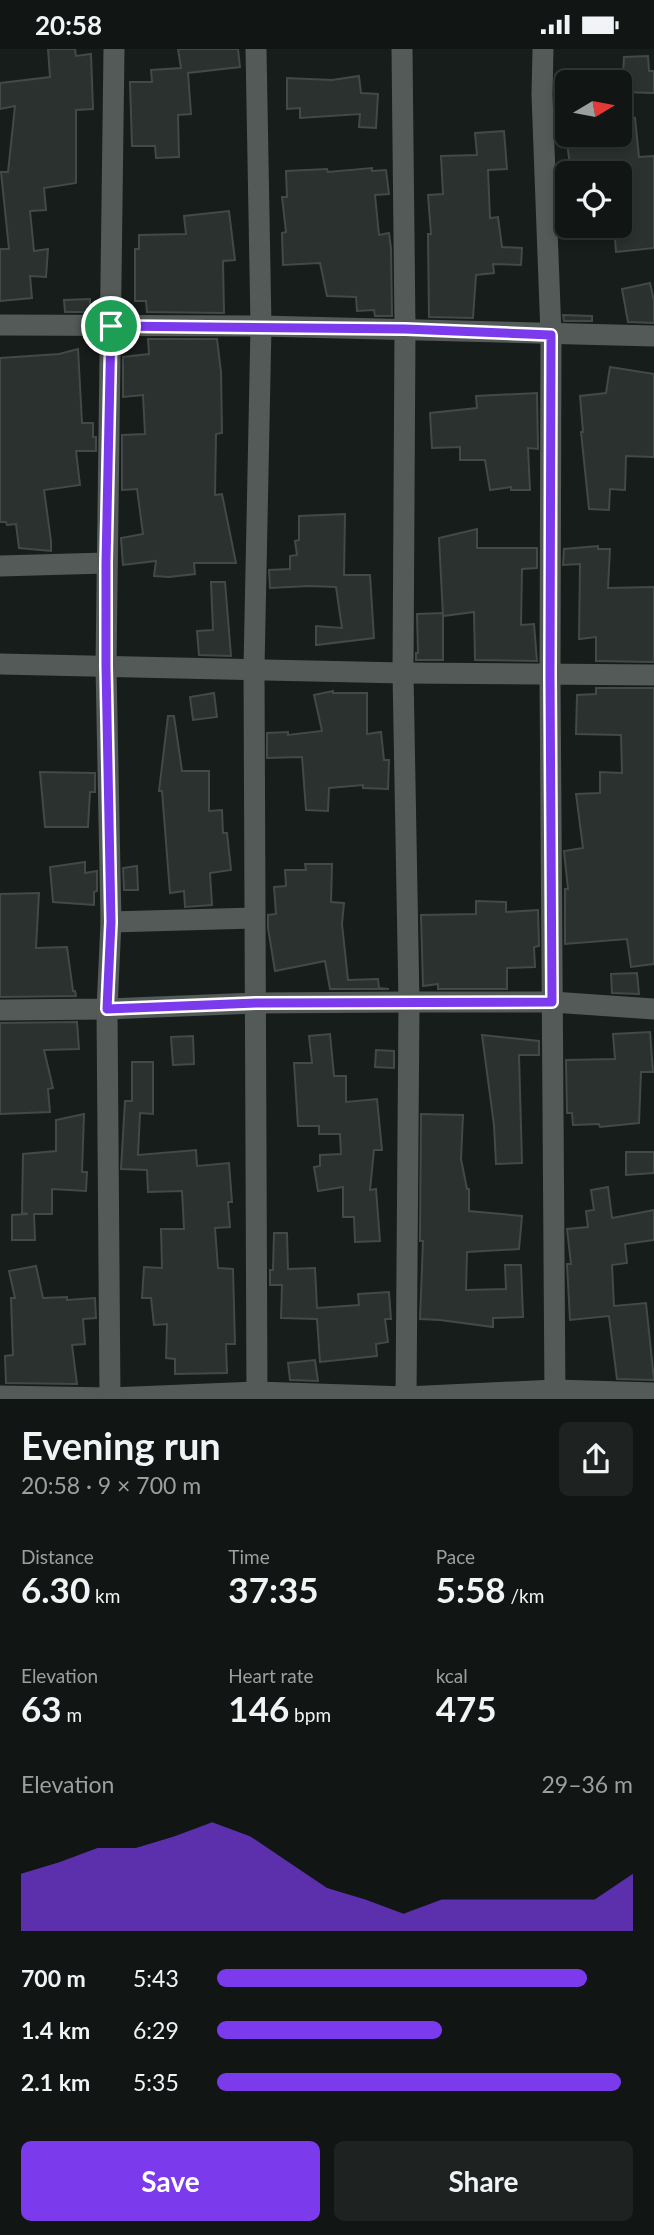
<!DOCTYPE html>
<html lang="en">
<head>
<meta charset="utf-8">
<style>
	:root { --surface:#111614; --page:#1e2322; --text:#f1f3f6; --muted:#9c9fa0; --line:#303534; --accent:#7c3aed }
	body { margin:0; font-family:Lato,sans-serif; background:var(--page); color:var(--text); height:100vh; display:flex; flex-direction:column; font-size:26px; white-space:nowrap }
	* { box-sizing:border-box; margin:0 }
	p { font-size:23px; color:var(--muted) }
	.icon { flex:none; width:38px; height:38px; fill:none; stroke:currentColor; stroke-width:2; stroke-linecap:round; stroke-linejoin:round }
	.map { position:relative; height:1350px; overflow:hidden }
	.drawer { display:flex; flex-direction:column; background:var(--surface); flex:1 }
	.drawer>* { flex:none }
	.needle { width:46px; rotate:80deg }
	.fabs { position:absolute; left:555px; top:21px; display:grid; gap:14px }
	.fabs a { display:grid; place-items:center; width:77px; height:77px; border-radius:10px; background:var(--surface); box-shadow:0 4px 10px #0003,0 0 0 2px var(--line); font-size:35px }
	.pin { position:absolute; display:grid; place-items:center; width:60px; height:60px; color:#fff; margin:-30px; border:4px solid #fff; border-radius:50%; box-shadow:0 2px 7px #0007 }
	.round { display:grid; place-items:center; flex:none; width:74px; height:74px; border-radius:10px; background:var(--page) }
	.headline { display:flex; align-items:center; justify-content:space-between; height:119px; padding:0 21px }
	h1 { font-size:38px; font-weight:700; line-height:52px }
	.stats { display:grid; grid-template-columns:repeat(3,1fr); gap:10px; height:119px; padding:7px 21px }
	.stats div { display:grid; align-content:center }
	.stats b { font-size:35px; font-weight:700 }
	.stats small { font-size:19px; font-weight:400 }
	.stats p { font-size:19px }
	.chart { height:196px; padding:14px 21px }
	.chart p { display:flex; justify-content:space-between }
	.chart svg { width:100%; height:126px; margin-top:7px; fill:var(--accent); opacity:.7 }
	.cta { display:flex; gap:14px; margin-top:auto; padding:14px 21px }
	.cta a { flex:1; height:80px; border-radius:10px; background:var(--accent); color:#fff; font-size:28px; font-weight:700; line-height:80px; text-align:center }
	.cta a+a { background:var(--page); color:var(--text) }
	ul { padding:0 21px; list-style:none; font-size:23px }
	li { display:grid; grid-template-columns:112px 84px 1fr; align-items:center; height:52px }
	li i { height:18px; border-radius:9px; background:var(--accent) }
	.status { display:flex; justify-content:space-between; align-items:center; height:49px; padding:0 35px; background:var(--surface); direction:ltr }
	.status svg { height:19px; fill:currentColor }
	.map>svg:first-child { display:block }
</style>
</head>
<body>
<div class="status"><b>20:58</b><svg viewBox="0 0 49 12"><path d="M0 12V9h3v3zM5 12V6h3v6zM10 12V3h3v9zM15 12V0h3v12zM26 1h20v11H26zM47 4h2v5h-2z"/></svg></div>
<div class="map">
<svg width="654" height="1350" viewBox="0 0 654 1350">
	<rect width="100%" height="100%" fill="#171d1a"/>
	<!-- building -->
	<g fill="#2b312e" stroke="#434947" stroke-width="2">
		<polygon points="48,0 75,0 76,7 91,5 93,60 76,61 76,134 44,139 46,161 30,162 34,202 48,200 46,228 30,227 32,249 0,252 0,200 9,200 1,123 8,123 15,57 0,60 0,34 50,28"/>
		<polygon points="178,0 238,0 240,18 188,24 191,65 178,66 179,108 156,109 155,97 132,97 130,33 152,33 151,21 181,19"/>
		<polygon points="648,7 649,22 654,22 654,44 622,43 624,8"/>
		<polygon points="359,27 361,44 378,45 376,79 359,78 360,65 300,69 300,59 287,60 287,29 332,31"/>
		<polygon points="635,69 639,108 654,107 654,199 616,203 614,177 620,177 620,124 571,124 566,86 620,86 620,71"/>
		<polygon points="504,82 507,120 488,121 490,169 498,168 502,198 522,199 521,216 493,215 494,224 476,226 473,269 429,268 428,185 431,185 428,146 443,145 441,107 477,106 475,84"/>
		<polygon points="372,119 372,122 386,121 389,145 375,146 379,186 389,184 391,199 392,267 375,267 374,261 357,262 356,248 327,247 320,214 283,216 282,184 286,183 282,148 287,148 286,122 327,120 328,123"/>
		<polygon points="229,162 235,211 223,212 224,264 147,263 146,252 135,252 135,200 139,200 139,186 186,185 184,167"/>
		<polygon points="650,234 654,252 654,274 628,273 622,240"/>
		<polygon points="90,250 90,263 65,263 64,251"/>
		<polygon points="563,266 592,267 592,272 564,272"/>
		<polygon points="148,290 217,290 221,323 222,384 216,385 215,446 222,445 236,514 194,514 195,525 169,528 154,527 156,512 123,516 121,489 143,485 137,440 122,441 122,386 145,385 143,346 123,348 123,308 149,305"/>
		<polygon points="78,300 82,374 93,374 93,388 96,388 96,402 76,402 80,436 44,441 51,492 51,502 19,499 16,475 7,476 6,473 0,473 0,309 59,305"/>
		<polygon points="610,318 654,325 654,408 626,407 625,441 610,440 609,461 589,460 581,383 583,383 580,347 606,344"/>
		<polygon points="537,344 538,400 528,399 530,441 511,441 511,438 490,441 485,411 460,411 460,398 432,399 430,364 477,359 476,347"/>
		<polygon points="345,465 344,526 370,526 374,589 316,596 316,577 342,579 336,538 310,537 270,539 269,521 290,520 290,507 297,506 295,492 299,491 299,467"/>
		<polygon points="477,480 477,499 537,499 537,519 522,520 521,576 534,575 537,612 475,611 474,563 443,567 439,489"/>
		<polygon points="598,497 598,500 610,500 608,539 654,538 654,613 596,612 596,588 579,590 580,515 563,516 564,500"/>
		<polygon points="211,533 225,533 231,607 199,606 197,582 213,581"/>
		<polygon points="443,564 443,611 416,611 416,604 418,604 417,565"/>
		<polygon points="596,639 654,639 654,915 631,918 627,890 565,895 565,840 568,840 564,802 583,799 576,745 600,744 600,723 622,724 621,686 576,685 577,646 596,645"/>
		<polygon points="333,642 333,644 367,644 367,685 381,683 384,711 389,711 388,740 363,739 363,736 329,739 328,762 306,761 302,708 267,709 267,684 288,683 288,686 322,682 314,646"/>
		<polygon points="214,644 217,668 193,671 190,648"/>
		<polygon points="168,667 174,667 182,722 209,722 209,762 222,761 223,784 227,784 231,821 210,824 212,856 185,858 184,842 170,844 162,742 159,742"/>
		<polygon points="40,723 95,724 95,743 90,743 88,778 45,778"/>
		<polygon points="85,813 85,824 97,822 97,842 94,843 94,856 53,853 50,818"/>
		<polygon points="305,815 332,815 331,853 344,854 342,875 348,931 378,930 379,939 389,940 330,940 325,912 275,922 268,879 268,866 276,865 274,838 286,837 285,821 306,821"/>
		<polygon points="137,817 138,841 124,841 123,819"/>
		<polygon points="39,844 36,899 67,898 73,942 75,942 76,947 0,948 0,845"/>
		<polygon points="476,852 506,853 506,863 538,861 539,897 534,898 535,918 507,919 507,940 438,940 438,935 423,937 421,866 476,865"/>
		<polygon points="637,924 639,945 612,944 611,925"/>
		<polygon points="77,973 79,1000 44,1001 53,1039 48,1040 50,1063 0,1065 0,974"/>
		<polygon points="650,983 653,1023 641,1023 639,1074 600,1078 599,1075 573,1076 572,1064 567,1064 566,1011 615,1010 613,985"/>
		<polygon points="330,985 334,1027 346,1027 346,1053 377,1050 382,1101 374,1101 370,1141 376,1140 380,1192 355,1193 354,1168 343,1168 343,1138 318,1142 314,1118 320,1117 320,1106 341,1105 340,1085 319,1085 319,1077 298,1077 294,1014 312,1014 309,987"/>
		<polygon points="482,986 539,992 539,1006 519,1006 522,1114 496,1115 494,1076"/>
		<polygon points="193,987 194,1015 173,1016 171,988"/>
		<polygon points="376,1001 394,1002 394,1019 375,1018"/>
		<polygon points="132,1013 153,1013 153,1065 140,1064 138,1106 196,1101 197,1117 229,1114 232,1153 228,1153 230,1178 215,1179 218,1219 233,1220 235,1295 226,1295 227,1324 175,1325 175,1310 166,1309 167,1275 154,1276 151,1249 142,1249 144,1218 162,1219 161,1180 184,1180 182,1142 148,1143 147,1121 121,1120 125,1052 132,1052"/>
		<polygon points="84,1065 82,1123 87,1123 86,1142 52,1140 52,1165 34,1165 35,1191 12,1191 12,1166 28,1165 22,1164 23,1105 56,1102 56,1071"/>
		<polygon points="421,1065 463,1066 461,1110 467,1140 469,1140 469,1162 522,1167 519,1200 467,1203 466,1241 506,1240 505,1216 521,1216 523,1268 493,1269 493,1278 440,1271 420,1270 423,1192 420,1192"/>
		<polygon points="626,1103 654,1103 654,1124 626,1126"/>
		<polygon points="608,1138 612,1169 654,1161 654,1191 625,1195 627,1214 612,1216 614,1257 646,1254 654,1331 617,1330 609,1267 570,1271 567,1215 571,1215 567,1180 588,1178 586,1162 594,1161 591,1141"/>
		<polygon points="274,1184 287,1184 288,1220 315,1219 317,1259 359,1256 358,1245 389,1243 391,1270 385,1270 388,1293 376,1295 377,1307 320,1313 317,1270 281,1269 282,1236 270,1236 270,1221 273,1221"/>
		<polygon points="36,1217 43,1249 67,1248 67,1251 95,1249 96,1269 83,1270 85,1295 72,1296 77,1335 6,1334 5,1307 13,1306 11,1249 15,1249 9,1222"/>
		<polygon points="315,1311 318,1332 290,1331 288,1314"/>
	</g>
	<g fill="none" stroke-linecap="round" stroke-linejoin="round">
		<!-- street -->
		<g stroke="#545a57" stroke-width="21">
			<polyline points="256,0 261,277 254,619 257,1350"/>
			<polyline points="402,0 405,280 403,624 409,953 406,1350"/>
			<polyline points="543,0 542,46 551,286 550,626 555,1350"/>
			<polyline points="0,276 261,277 654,287"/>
			<polyline points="0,517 106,514"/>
			<polyline points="0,615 403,624 654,626"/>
			<polyline points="111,873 254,869"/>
			<polyline points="0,961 107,960 256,954 409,953 552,953 654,960"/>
			<polyline points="0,1347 110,1349 257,1343 406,1348 555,1341 654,1344"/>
			<polyline points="110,1350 107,960 111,873 106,617 114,0"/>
		</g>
	</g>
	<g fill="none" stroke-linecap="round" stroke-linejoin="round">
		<!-- route casing -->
		<g stroke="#fff" stroke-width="14">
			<polygon id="route" points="111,277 405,280 551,286 550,626 552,953 256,954 107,960 111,873 106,617 106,514"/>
		</g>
		<!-- route -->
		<use href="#route" stroke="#7c3aed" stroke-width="9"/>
	</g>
</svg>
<div class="fabs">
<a><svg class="needle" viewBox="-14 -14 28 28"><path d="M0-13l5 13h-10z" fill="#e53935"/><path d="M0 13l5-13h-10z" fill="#9c9fa0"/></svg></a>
<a><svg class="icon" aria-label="locate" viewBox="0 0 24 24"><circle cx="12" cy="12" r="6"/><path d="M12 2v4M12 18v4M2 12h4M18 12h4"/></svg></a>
</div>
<div class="pin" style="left:111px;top:277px;background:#1e9e55"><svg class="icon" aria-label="arrive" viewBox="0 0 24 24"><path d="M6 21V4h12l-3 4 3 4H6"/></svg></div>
</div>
<section class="drawer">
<div class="headline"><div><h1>Evening run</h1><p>20:58 · 9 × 700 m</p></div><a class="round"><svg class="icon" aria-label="share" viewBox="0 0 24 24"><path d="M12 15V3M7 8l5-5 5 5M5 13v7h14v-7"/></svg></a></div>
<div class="stats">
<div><p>Distance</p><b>6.30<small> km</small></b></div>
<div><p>Time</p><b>37:35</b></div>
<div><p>Pace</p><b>5:58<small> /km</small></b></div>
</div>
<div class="stats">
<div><p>Elevation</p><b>63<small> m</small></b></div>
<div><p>Heart rate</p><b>146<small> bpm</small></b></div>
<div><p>kcal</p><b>475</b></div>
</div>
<div class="chart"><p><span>Elevation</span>29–36 m</p>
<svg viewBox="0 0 160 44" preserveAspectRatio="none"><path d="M0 44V24L10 20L20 15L30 15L40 11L50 6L60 11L70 20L80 29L90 33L100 38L110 33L120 33L130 33L140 33L150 33L160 24V44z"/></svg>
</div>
<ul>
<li><b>700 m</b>5:43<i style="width:89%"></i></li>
<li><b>1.4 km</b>6:29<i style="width:54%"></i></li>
<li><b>2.1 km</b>5:35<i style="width:97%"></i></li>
</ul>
<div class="cta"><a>Save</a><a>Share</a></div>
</section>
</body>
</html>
